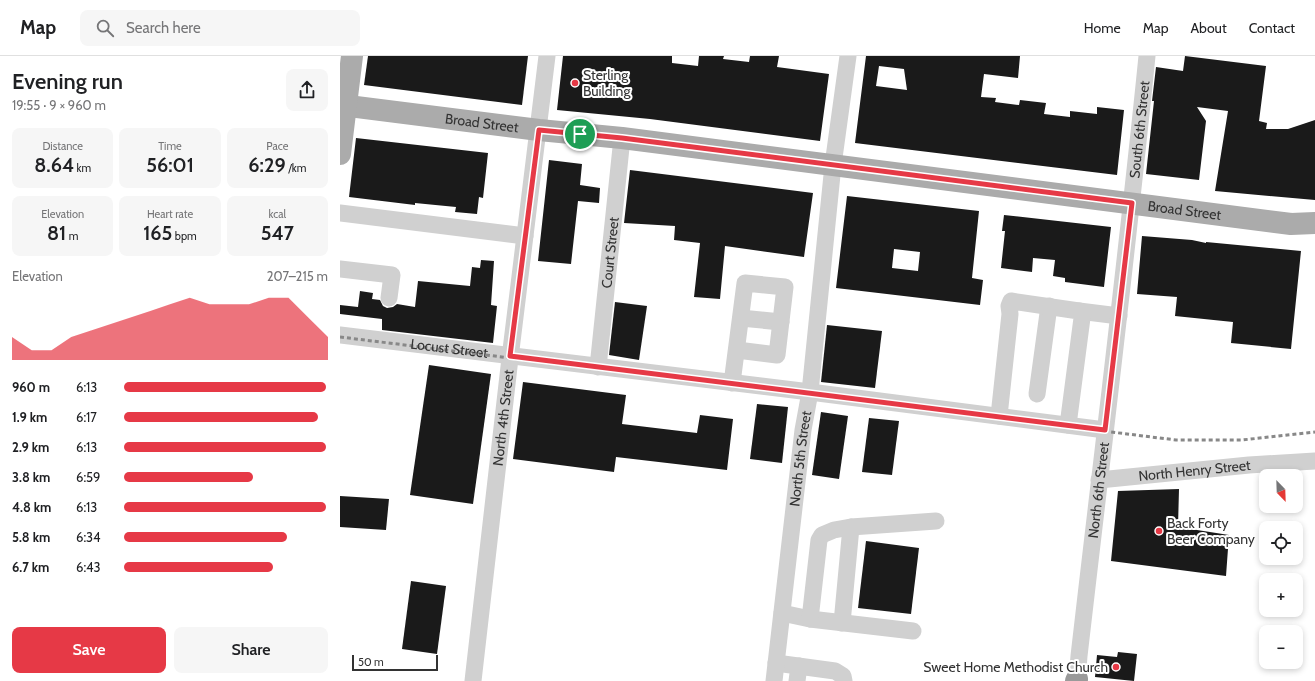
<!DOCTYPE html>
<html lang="en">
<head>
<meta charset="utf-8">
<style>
	:root { --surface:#fff; --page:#f6f6f6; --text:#202124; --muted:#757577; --line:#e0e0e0; --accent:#e63946 }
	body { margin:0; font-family:Cabin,sans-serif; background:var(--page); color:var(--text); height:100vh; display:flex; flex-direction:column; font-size:15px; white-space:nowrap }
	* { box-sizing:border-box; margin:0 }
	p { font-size:13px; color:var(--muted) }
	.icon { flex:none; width:22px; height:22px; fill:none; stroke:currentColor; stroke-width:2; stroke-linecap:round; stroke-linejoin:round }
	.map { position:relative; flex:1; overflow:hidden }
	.panel { display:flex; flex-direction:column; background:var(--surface); width:340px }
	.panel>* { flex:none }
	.needle { width:26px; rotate:157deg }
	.buttons { position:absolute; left:919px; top:413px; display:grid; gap:8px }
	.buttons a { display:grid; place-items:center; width:44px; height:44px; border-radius:8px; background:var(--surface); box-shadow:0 2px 6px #0003; font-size:20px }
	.scale { position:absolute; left:12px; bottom:10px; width:86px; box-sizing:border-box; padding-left:4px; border:2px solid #333; border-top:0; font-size:11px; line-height:14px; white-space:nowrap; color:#333; -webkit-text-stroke:3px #fff; paint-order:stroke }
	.pin { position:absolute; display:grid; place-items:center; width:34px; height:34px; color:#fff; margin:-17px; border:2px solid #fff; border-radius:50%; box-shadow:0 1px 4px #0007 }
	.round { display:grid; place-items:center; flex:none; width:42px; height:42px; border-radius:8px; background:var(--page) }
	.overview { display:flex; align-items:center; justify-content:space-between; height:68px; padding:0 12px }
	h1 { font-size:22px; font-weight:600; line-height:30px }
	.figures { display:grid; grid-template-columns:repeat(3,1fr); gap:6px; height:68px; padding:4px 12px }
	.figures div { display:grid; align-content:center; border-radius:8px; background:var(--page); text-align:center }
	.figures b { font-size:20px; font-weight:600 }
	.figures small { font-size:11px; font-weight:400 }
	.figures p { font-size:11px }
	.chart { height:112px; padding:8px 12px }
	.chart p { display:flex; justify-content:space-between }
	.chart svg { width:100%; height:72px; margin-top:4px; fill:var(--accent); opacity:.7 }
	.action { display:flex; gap:8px; margin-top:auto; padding:8px 12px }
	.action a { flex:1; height:46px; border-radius:8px; background:var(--accent); color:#fff; font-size:16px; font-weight:600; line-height:46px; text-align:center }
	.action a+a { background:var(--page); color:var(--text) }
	ul { padding:0 12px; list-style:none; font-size:13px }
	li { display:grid; grid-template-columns:64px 48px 1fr; align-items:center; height:30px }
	li i { height:10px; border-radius:5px; background:var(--accent) }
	header { display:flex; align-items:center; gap:24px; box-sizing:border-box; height:56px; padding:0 20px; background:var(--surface); border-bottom:1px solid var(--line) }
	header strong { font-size:19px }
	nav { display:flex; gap:22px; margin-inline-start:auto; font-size:14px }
	.search { width:280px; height:36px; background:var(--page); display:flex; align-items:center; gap:10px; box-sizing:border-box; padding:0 14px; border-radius:8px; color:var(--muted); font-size:15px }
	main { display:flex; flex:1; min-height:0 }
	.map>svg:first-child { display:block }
</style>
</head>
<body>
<header>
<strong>Map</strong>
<div class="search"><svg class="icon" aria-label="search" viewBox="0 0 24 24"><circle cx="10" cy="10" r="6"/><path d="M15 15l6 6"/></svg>Search here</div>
<nav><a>Home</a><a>Map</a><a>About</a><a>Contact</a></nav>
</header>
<main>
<section class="panel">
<div class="overview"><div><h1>Evening run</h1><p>19:55 · 9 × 960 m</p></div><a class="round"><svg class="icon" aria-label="share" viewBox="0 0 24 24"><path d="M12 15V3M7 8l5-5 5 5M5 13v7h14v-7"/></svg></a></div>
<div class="figures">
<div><p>Distance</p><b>8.64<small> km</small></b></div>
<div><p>Time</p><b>56:01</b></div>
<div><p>Pace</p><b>6:29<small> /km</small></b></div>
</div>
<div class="figures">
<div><p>Elevation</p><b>81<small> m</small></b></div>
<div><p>Heart rate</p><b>165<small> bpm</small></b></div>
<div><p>kcal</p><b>547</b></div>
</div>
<div class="chart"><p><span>Elevation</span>207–215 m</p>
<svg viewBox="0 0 160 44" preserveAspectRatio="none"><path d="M0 44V30L10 38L20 38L30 30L40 26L50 22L60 18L70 14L80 10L90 6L100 10L110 10L120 10L130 6L140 6L150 18L160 30V44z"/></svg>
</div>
<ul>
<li><b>960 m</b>6:13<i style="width:99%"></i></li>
<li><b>1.9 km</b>6:17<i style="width:95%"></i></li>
<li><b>2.9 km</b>6:13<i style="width:99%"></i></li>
<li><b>3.8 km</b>6:59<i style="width:63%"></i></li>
<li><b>4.8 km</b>6:13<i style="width:99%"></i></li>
<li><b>5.8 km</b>6:34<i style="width:80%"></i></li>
<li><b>6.7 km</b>6:43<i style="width:73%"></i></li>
</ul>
<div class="action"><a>Save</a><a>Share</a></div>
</section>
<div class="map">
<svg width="975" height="625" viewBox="0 0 975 625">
	<rect width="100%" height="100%" fill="#fff"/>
	<!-- building -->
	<g fill="#1a1a1a" fill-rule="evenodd">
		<polygon points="28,0 188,0 182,49 24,29"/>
		<polygon points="223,0 332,0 332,7 358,10 359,0 384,0 383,3 409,6 410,0 439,0 437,11 489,18 480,85 310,63 217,54"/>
		<path d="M526 0H680L678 22 644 18 641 41 656 42 655 46 679 49 680 44 706 47 704 58 730 61V55L757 58V51L784 54 777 119 515 87ZM539 10 564 13 567 34 536 30Z"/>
		<polygon points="845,0 926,10 919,65 927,67 926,73 948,73 975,64 975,144 875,135 888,55 857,51 866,65 859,124 806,118 814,45 812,45 816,11 843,15"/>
		<polygon points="16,82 148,97 143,142 139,141 137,158 115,156 116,151 75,147 75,149 9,141"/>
		<polygon points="209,104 242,108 240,129 260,132 259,147 238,145 231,208 198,205"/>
		<polygon points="290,114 473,137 464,201 385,190 380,243 354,241 360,187 334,184 335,170 284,167"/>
		<path d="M507 140 639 155 632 222 643 224 640 249 496 232ZM554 193 580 196 578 215 552 212Z"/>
		<polygon points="664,159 771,171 764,231 725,226 725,222 713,220 715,204 693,202 692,216 661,212 665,175 662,175"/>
		<polygon points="802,180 852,184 866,187 866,186 961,195 951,293 891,287 893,266 835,260 837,241 797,238"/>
		<polygon points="141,204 154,205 151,249 157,250 153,287 42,274 42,263 0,258 0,249 18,251 20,235 33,237 32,243 40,244 43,250 47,252 53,251 57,248 75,251 78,225 130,230 132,211 140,212"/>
		<polygon points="275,246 307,250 299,304 269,299"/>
		<polygon points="487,269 542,275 535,332 481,326"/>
		<polygon points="89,309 151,318 133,448 70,439"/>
		<polygon points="183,326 286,339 282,368 357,377 360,359 393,363 387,414 276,401 274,416 173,403"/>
		<polygon points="417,348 448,351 442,407 410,403"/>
		<polygon points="481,356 508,360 499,423 472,419"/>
		<polygon points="529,362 559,365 552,419 522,416"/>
		<polygon points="839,433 838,471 889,479 886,520 771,505 778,435"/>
		<polygon points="0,440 49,443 46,474 0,471"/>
		<polygon points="526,485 579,492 571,558 518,552"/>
		<polygon points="71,525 106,530 97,598 62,593"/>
		<polygon points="778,596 797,598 794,625 755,621 757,599 777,601"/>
	</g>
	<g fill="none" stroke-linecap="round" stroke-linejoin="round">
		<!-- minor -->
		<g stroke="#d0d0d0" stroke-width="17">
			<polyline points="0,157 185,180"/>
			<polyline points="0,213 52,219 49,242"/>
			<polyline points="739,255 779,260"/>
			<polyline points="401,262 441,266"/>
			<path id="s1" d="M0 279 470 336 765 374"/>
			<path id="s2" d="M258 311 282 82"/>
			<polyline points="392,327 405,227 445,231 437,299 397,294"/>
			<polyline points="697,338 709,250"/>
			<polyline points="659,360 670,258 669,250 671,245 739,255 742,262 728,369"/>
			<path id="s3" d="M759 424 909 409 975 405"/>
			<polyline points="442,557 470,563 573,575"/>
			<polyline points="470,563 479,484 482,479 494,474 511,471 596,465"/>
			<polyline points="502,567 511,471"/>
			<polyline points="436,607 495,615 503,620 504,625"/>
			<path id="s4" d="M133 625 170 302 207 0"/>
			<path id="s5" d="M434 625 463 374 470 336 493 109 508 0"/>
			<polyline points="457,625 459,610"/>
			<path id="s6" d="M737 625 739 600C762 400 787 200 807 0"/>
		</g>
		<!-- major -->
		<g stroke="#ababab" stroke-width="22">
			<path id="s7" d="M0 49 199 74 282 82 951 168 975 167"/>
			<polyline points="0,98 12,0"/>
		</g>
		<!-- highway -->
		<polyline stroke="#9a9a9a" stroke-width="22" points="736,625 737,623"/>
		<!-- rail -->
		<polyline stroke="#888" stroke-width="3" stroke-dasharray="4 3" stroke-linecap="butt" points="0,281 836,384 902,384 975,376"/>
	</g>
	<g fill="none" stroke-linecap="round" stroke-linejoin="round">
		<!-- route casing -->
		<g stroke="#fff" stroke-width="8">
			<polygon id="route" points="199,74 282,82 792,147 765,374 170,300"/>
		</g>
		<!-- route -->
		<use href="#route" stroke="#e63946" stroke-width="5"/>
	</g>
	<!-- markers -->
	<g fill="#e63946" stroke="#fff" stroke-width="1.5">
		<circle cx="235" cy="27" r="4"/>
		<circle cx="819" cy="475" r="4"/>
		<circle cx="776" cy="611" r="4"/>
	</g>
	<g text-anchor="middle" stroke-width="4" stroke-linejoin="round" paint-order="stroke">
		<!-- poi labels -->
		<g font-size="14" fill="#333" stroke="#fff" text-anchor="start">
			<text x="243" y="24">Sterling<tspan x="243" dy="16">Building</tspan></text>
			<text x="827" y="472">Back Forty<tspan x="827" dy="16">Beer Company</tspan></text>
			<text x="768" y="616" text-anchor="end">Sweet Home Methodist Church</text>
		</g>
		<!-- street labels -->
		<g font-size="14" fill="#333" stroke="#fff">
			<text dy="5" stroke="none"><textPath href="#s7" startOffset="143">Broad Street</textPath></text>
			<text dy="5" stroke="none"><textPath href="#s6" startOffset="555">South 6th Street</textPath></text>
			<text dy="5" stroke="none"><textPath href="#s7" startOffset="851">Broad Street</textPath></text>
			<text dy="5" stroke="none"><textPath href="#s2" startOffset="115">Court Street</textPath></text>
			<text dy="5" stroke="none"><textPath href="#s1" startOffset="110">Locust Street</textPath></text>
			<text dy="5" stroke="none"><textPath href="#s4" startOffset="265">North 4th Street</textPath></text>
			<text dy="5" stroke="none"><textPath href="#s5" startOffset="224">North 5th Street</textPath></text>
			<text dy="5" stroke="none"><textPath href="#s3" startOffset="96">North Henry Street</textPath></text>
			<text dy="5" stroke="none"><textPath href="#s6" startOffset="192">North 6th Street</textPath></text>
		</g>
	</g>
</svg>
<div class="buttons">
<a><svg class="needle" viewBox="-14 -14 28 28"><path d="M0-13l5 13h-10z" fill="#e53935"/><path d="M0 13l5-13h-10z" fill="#757577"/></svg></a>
<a><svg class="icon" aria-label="locate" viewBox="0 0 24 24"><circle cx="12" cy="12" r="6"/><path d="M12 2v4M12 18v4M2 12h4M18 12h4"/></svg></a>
<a>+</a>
<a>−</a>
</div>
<div class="scale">50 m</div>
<div class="pin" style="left:240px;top:78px;background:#1e9e55"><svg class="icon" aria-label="arrive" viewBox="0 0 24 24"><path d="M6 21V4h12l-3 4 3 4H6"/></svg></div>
</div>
</main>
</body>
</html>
